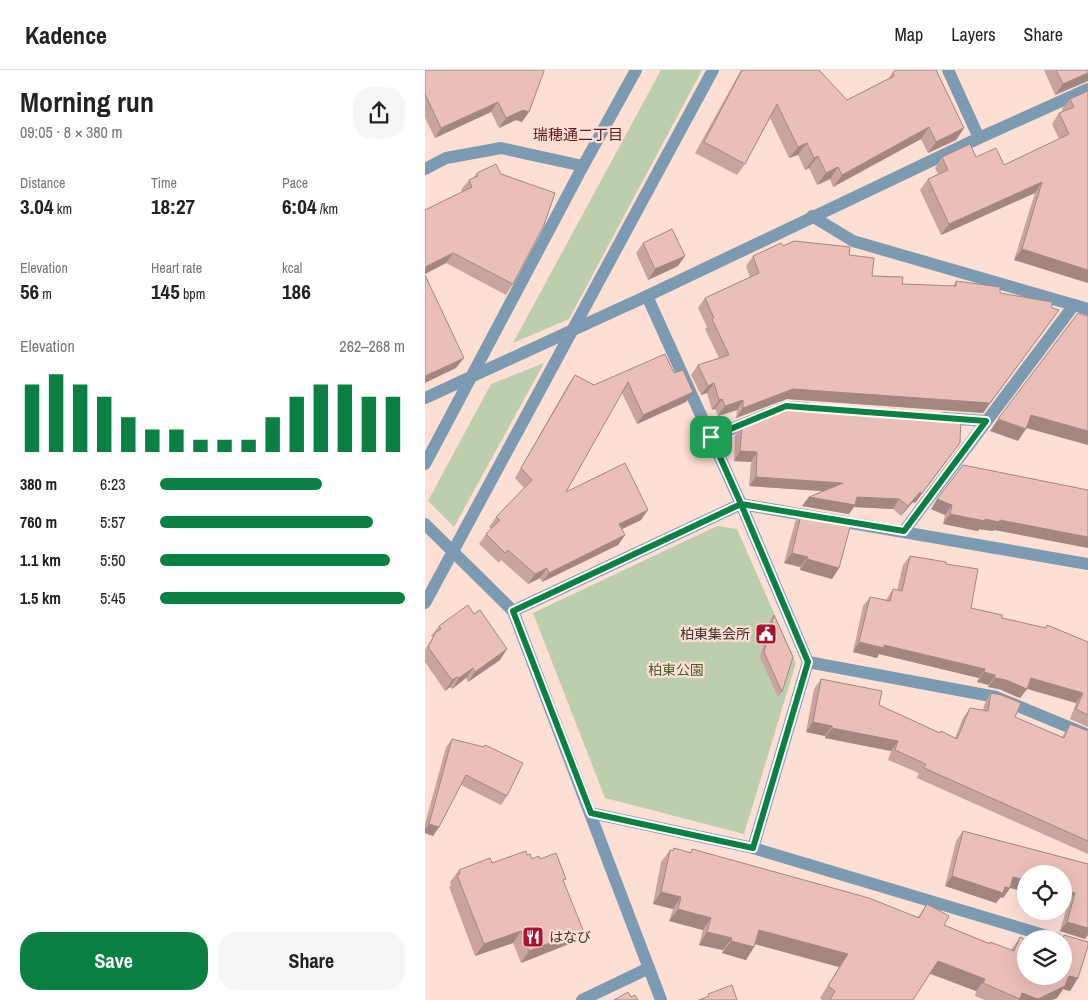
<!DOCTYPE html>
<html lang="en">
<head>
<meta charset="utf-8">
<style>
	:root { --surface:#fff; --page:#f6f6f6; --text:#222; --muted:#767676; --line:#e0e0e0; --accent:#0b8043 }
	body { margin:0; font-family:"Archivo Narrow","Noto Sans JP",sans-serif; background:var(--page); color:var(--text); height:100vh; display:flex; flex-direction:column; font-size:19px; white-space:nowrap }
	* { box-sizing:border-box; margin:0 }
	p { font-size:16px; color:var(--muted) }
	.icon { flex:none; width:28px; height:28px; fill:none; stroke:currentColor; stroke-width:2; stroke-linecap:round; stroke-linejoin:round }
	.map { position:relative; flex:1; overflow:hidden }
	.sheet { display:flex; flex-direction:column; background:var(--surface); width:425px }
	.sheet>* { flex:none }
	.buttons { position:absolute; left:592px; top:795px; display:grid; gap:10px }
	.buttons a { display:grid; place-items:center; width:55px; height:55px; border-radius:50%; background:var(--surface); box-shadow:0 5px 20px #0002; font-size:25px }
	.pin { position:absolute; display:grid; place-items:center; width:42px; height:42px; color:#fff; margin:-21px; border-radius:10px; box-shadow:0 2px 8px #0006 }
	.round { display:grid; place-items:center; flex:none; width:52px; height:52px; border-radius:20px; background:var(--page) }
	.head { display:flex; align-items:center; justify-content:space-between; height:85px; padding:0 20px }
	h1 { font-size:28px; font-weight:800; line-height:38px }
	.stats { display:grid; grid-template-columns:repeat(3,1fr); gap:8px; height:85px; padding:5px 20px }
	.stats div { display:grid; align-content:center }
	.stats b { font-size:21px; font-weight:800 }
	.stats small { font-size:14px; font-weight:400 }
	.stats p { font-size:14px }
	.chart { height:140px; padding:10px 20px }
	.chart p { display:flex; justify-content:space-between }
	.chart svg { width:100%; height:90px; margin-top:5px; stroke:var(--accent); stroke-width:6 }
	.cta { display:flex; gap:10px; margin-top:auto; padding:10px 20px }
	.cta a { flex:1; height:58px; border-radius:20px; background:var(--accent); color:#fff; font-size:20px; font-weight:800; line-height:58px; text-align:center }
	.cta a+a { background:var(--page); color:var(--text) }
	ul { padding:0 20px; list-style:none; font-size:16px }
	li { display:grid; grid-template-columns:80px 60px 1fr; align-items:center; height:38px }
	li i { height:12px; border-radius:6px; background:var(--accent) }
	header { display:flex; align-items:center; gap:30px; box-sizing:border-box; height:70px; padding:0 25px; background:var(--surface); border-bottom:1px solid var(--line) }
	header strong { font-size:24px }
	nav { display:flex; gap:28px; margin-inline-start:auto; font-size:18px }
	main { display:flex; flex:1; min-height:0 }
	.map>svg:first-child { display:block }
</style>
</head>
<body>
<header>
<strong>Kadence</strong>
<nav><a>Map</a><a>Layers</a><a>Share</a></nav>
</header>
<main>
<section class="sheet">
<div class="head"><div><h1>Morning run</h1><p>09:05 · 8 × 380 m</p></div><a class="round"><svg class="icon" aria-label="share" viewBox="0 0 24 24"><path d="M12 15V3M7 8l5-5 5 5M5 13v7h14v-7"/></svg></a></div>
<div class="stats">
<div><p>Distance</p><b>3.04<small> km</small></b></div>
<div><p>Time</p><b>18:27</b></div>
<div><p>Pace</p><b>6:04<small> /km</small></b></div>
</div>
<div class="stats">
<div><p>Elevation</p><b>56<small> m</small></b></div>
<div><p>Heart rate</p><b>145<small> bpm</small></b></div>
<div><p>kcal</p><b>186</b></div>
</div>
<div class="chart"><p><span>Elevation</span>262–268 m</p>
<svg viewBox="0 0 160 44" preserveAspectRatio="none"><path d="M5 44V11M15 44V6M25 44V11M35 44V17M45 44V27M55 44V33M65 44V33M75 44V38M85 44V38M95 44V38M105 44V27M115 44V17M125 44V11M135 44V11M145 44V17M155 44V17"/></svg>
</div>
<ul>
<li><b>380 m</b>6:23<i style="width:66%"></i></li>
<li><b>760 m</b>5:57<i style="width:87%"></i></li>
<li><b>1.1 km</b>5:50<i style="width:94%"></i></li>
<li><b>1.5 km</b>5:45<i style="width:100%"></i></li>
</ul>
<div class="cta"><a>Save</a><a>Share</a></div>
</section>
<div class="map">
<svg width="663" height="930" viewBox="0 0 663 930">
	<rect width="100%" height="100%" fill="#fddfd4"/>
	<!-- green -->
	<g fill="#bcceac">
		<polygon points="236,0 277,0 144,249 88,273"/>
		<polygon points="119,293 29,457 3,431 66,314"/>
		<polygon points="292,456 312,459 371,593 319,764 180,728 108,543"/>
	</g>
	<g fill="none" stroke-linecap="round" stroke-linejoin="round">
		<!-- minor -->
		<g stroke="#7d9ab3" stroke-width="12">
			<polyline points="523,0 554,68"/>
			<polyline points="0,99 21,88 76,78 158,96"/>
			<polyline points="387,146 428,171 663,239"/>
			<polyline points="222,226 316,434 383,592 328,778"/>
			<polyline points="0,328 222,226 554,68 663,19"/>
			<polyline points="519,348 561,351"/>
			<polyline points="286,367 361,337 382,338"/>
			<polyline points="0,394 158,96 211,0"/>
			<polyline points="0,454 88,541 236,930"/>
			<polyline points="479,461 649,235"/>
			<polyline points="0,533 288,0"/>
			<polyline points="88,541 316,434 663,494"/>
			<polyline points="383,592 571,627 663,665"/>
			<polyline points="166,743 328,778 632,869"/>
			<polyline points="157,930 224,898"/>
		</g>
	</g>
	<!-- wall -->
	<g fill="#c9a49e">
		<polygon points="0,0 119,0 97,52 91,50 74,58 66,42 10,68 0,48"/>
		<polygon points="316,0 394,0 422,30 463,9 468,2 539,58 531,70 503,83 496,69 408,117 405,109 392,115 384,98 380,100 373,85 364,88 345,48 320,94 312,105 270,83"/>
		<polygon points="619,0 663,0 663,11 630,25"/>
		<polygon points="663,21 663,213 589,190 610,123 516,165 495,120 503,109 513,104 510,98 517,87 551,87 579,95 634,69 627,54 634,43 638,41 637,39 645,29"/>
		<polygon points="52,103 88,214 81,225 21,193 0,204 0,140 37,122 36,120 44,110 48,108"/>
		<polygon points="218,173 253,196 223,210 211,183"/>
		<polygon points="358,176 424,185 447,206 477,214 528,216 531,211 634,240 558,343 362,329 311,348 312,340 293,346 290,339 287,340 282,323 276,325 266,305 273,295 294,288 280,259 282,257 273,238 280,228 325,207 321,196 328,186"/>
		<polygon points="249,303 261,332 212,354 197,323 141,422 216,450 196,459 200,465 193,475 117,512 115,508 103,514 76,490 74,493 54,474 61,464 66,459 64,457 71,447 99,418 90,408 143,315 150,305 169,315"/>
		<polygon points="317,357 528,382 490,433 488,432 476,446 468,439 429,437 424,444 377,436 384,427 397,421 324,416 326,392 309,391 310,366"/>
		<polygon points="538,395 569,460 568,461 554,459 553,461 518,454 520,445 506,439"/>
		<polygon points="377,441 414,498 407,509 375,500 375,497 359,493 370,452"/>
		<polygon points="485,486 521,494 546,538 577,548 620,558 622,555 663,572 663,657 645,649 651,633 602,619 595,628 574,619 563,617 564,615 552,612 554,608 454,584 452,588 428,582 438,536 445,527 461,530 468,519 472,520 478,495"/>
		<polygon points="349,545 357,622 353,627 335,587 345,550"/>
		<polygon points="14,556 75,590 43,612 41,608 27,619 25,617 20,621 0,592 0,580 8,567 6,566"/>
		<polygon points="396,609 515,663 530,668 538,648 545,638 558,640 560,633 566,623 590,647 637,667 645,654 663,661 663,784 492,708 494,703 463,690 466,681 400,668 400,666 381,662 389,619"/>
		<polygon points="27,669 82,726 76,735 36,715 14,757 8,766 0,763 0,754 21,677"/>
		<polygon points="538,761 663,794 660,869 635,861 643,833 601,804 601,822 585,818 578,828 576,827 571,833 520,816 531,771"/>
		<polygon points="249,778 265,783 267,779 493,847 502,834 519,855 564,873 586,880 595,867 639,906 639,869 636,869 639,865 653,908 645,921 638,919 632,928 627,930 560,930 550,926 551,921 505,904 488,930 397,930 395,928 414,897 330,874 329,877 321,890 297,883 298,880 274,875 278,860 244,851 248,839 228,834 236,792 245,780 247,781"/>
		<polygon points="102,785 107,789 115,789 138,812 149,872 96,893 88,873 50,886 24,817 26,815 25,812 34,800 67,793"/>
	</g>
	<!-- shaded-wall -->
	<g fill="#a48681">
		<polygon points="663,3 663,11 630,25 638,14"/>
		<polygon points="73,32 66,42 10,68 16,58"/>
		<polygon points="98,40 104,42 97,52 91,50 74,58 81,48"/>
		<polygon points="504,57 496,69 408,117 417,105"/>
		<polygon points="539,58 531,70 503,83 511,72"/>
		<polygon points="382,73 373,85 364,88 373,77"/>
		<polygon points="393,86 384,98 380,100 389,88"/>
		<polygon points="413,97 405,109 392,115 401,103"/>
		<polygon points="617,112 610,123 516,165 524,154"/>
		<polygon points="597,179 663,200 663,213 589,190"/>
		<polygon points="28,183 21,193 0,204 0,197"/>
		<polygon points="260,186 253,196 223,210 230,199"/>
		<polygon points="634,240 558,343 362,329 311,348 318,338 368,319"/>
		<polygon points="39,288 31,298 0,313 0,306"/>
		<polygon points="289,313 282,323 276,325 283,316"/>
		<polygon points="268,322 261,332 212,354 218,345"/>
		<polygon points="297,329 290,339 287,340 294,330"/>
		<polygon points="318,330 312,340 293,346 300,336"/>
		<polygon points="606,345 663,361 663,375 598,357"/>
		<polygon points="573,349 601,359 593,371 565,361"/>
		<polygon points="535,373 490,433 488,432 476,446 483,436"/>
		<polygon points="315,381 332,382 326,392 309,391"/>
		<polygon points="331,407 418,413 412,422 324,416"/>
		<polygon points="384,427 432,427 474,429 468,439 429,437 424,444 377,436"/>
		<polygon points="512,429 527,435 520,445 506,439"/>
		<polygon points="223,440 216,450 187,464 194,454"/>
		<polygon points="525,444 560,449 575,450 663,467 663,478 569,460 568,461 554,459 553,461 518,454"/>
		<polygon points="200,465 193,475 117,512 124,503"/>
		<polygon points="367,483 383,487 375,497 359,493"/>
		<polygon points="382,489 414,498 407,509 375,500"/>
		<polygon points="122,498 115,508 103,514 110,504"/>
		<polygon points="434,572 459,575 560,599 554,608 454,584 452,588 428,582"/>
		<polygon points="82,579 75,590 43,612 50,602"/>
		<polygon points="48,598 41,608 27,619 34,608"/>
		<polygon points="559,602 570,605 564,615 552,612"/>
		<polygon points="32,607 25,617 20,621 27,610"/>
		<polygon points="570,608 606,608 658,623 651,633 600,618 602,619 595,628 574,619 563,617"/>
		<polygon points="388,652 407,656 400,666 381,662"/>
		<polygon points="407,658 473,671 466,681 400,668"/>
		<polygon points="4,754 14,757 8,766 0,763 0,759"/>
		<polygon points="527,806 585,818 578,828 576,827 571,833 520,816"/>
		<polygon points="588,807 601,810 601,822 582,817"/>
		<polygon points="639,820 650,823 643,833 639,832"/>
		<polygon points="236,822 256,827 248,839 228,834"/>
		<polygon points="253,839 286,848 278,860 244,851"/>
		<polygon points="642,852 663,858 663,865 660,869 635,861"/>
		<polygon points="158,860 149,872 96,893 104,881"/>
		<polygon points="334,860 423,884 414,897 326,873"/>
		<polygon points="96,861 88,873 50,886 59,874"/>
		<polygon points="282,862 307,868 298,880 274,875"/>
		<polygon points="306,871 329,877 321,890 297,883"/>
		<polygon points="513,891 560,909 551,921 504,903"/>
		<polygon points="644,906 653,908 645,921 638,919 632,928 627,930 594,930 597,923"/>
	</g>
	<!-- building -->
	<g fill="#eabfb8" stroke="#a48681">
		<polygon points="0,0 119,0 119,1 104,42 98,40 81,48 73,32 16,58 0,24"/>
		<polygon points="317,0 394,0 422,30 469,6 468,2 472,0 511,0 539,58 511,72 504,57 417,105 413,97 401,103 393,86 389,88 382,73 373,77 352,34 320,94 279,72"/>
		<polygon points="631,0 663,0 663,3 638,14"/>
		<polygon points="663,21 663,200 597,179 617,112 524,154 503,109 523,100 517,87 545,74 551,87 571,78 579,95 644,64 634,43 649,37 645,29"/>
		<polygon points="71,94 76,104 130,123 119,155 88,214 28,183 0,197 0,140 47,117 44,110 53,106 52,103"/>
		<polygon points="247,159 260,186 230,199 218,173"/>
		<polygon points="369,171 425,177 424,185 449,188 447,206 478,207 477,214 531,216 531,211 575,217 575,223 627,232 627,238 634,240 565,333 368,319 318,338 318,330 300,336 297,329 294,330 289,313 283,316 273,295 304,285 287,249 289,248 280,228 334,203 328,186 356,173 358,176"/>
		<polygon points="0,205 39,288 0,306"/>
		<polygon points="653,243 663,246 663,361 606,345 601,359 573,349"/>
		<polygon points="240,284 249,303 258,300 268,322 218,345 203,312 141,422 200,393 223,440 194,454 200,465 124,503 122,498 110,504 83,480 80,483 61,464 75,450 71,447 107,410 96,398 150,305 169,315"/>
		<polygon points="369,336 536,347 535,373 497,423 495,422 483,436 474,429 432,427 430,435 384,427 418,413 331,407 332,382 315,381 317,357"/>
		<polygon points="538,395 663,420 663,467 575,450 574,452 560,449 560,451 525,444 527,435 512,429"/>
		<polygon points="377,441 427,450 414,498 382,489 383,487 367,483"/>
		<polygon points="485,486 521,492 521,494 553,499 546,538 577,545 577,548 621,558 622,555 663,572 663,645 651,639 658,623 606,608 602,619 581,610 570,608 570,605 559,602 560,599 459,575 459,578 434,572 445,527 465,531 468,519 477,521"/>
		<polygon points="43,535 49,544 55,540 82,579 50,602 48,598 34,608 32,607 27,610 3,577 11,562 16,559 14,556"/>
		<polygon points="349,545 368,587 357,622 339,582"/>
		<polygon points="396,609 457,621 454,635 515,663 516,661 532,669 545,638 563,641 566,623 576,625 596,633 590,647 639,668 645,654 663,661 663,771 499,698 501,694 470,680 473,671 407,658 407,656 388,652"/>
		<polygon points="27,669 59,677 60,675 98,693 82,726 41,705 14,757 4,754"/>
		<polygon points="538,761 663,794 663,858 642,852 650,823 639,820 639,804 601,804 601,810 588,807 585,818 580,817 578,823 527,806"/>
		<polygon points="249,778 266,783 267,779 444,828 494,848 502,834 524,846 519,855 565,874 565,872 589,881 595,867 601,870 601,906 639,906 639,869 638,869 639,865 663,872 663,876 653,908 644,906 640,916 613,929 597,923 595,929 558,913 560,909 513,891 488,930 405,930 410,921 403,916 423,884 334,860 329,877 306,871 307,868 282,862 286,848 253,839 256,827 236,822 245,780 248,781"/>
		<polygon points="101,781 102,785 105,784 107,789 114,786 115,789 131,783 141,809 138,810 158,860 104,881 96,861 59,874 32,805 35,804 34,800 65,788 67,793"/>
		<polygon points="307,915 312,930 274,930 284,926 283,924"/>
		<polygon points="203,922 206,927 210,925 213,930 189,930"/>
	</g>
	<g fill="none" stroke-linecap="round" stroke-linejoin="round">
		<!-- route casing -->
		<g stroke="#fff" stroke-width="10">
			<polyline id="route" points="286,367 316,434 88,541 166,743 328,778 383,592 316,434 479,461 561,351 361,336 286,367"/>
		</g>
		<!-- route -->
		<use href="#route" stroke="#0b8043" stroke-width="6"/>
	</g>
	<!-- icons -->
	<defs>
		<g id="civic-square" transform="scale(1.125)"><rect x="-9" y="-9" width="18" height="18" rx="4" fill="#aa1330" stroke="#fddfd4"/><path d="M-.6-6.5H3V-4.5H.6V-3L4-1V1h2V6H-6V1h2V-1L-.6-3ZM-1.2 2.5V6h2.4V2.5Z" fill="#fff"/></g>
		<g id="restaurant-square" transform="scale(1.125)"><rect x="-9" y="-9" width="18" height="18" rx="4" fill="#aa1330" stroke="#fddfd4"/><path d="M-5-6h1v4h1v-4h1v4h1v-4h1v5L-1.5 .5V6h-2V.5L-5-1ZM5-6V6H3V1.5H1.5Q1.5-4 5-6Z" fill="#fff"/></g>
	</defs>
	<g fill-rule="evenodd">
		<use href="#civic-square" x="341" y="564"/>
		<use href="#restaurant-square" x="108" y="867"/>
	</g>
	<g text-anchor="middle" stroke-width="4.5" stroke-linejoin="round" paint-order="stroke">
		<!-- poi labels -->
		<g font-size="14" fill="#3e332f" stroke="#fddfd4" text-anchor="end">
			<text x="325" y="569">柏東集会所</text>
			<text x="124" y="872" text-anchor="start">はなび</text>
		</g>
		<!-- park labels -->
		<g font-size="14" fill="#49602e" stroke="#fddfd4">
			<text x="251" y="605">柏東公園</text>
		</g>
		<!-- neighbourhood labels -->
		<g font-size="15" fill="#5f1a20" stroke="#fddfd4">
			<text x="153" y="70">瑞穂通二丁目</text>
		</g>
	</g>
</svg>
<div class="buttons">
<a><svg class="icon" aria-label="locate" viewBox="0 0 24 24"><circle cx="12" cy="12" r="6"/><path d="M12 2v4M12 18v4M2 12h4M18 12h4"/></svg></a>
<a><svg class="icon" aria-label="layers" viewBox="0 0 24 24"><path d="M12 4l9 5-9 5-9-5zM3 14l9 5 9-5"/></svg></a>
</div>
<div class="pin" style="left:286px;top:367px;background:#1e9e55"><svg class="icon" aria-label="arrive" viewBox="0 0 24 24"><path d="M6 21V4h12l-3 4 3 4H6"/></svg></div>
</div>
</main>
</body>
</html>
